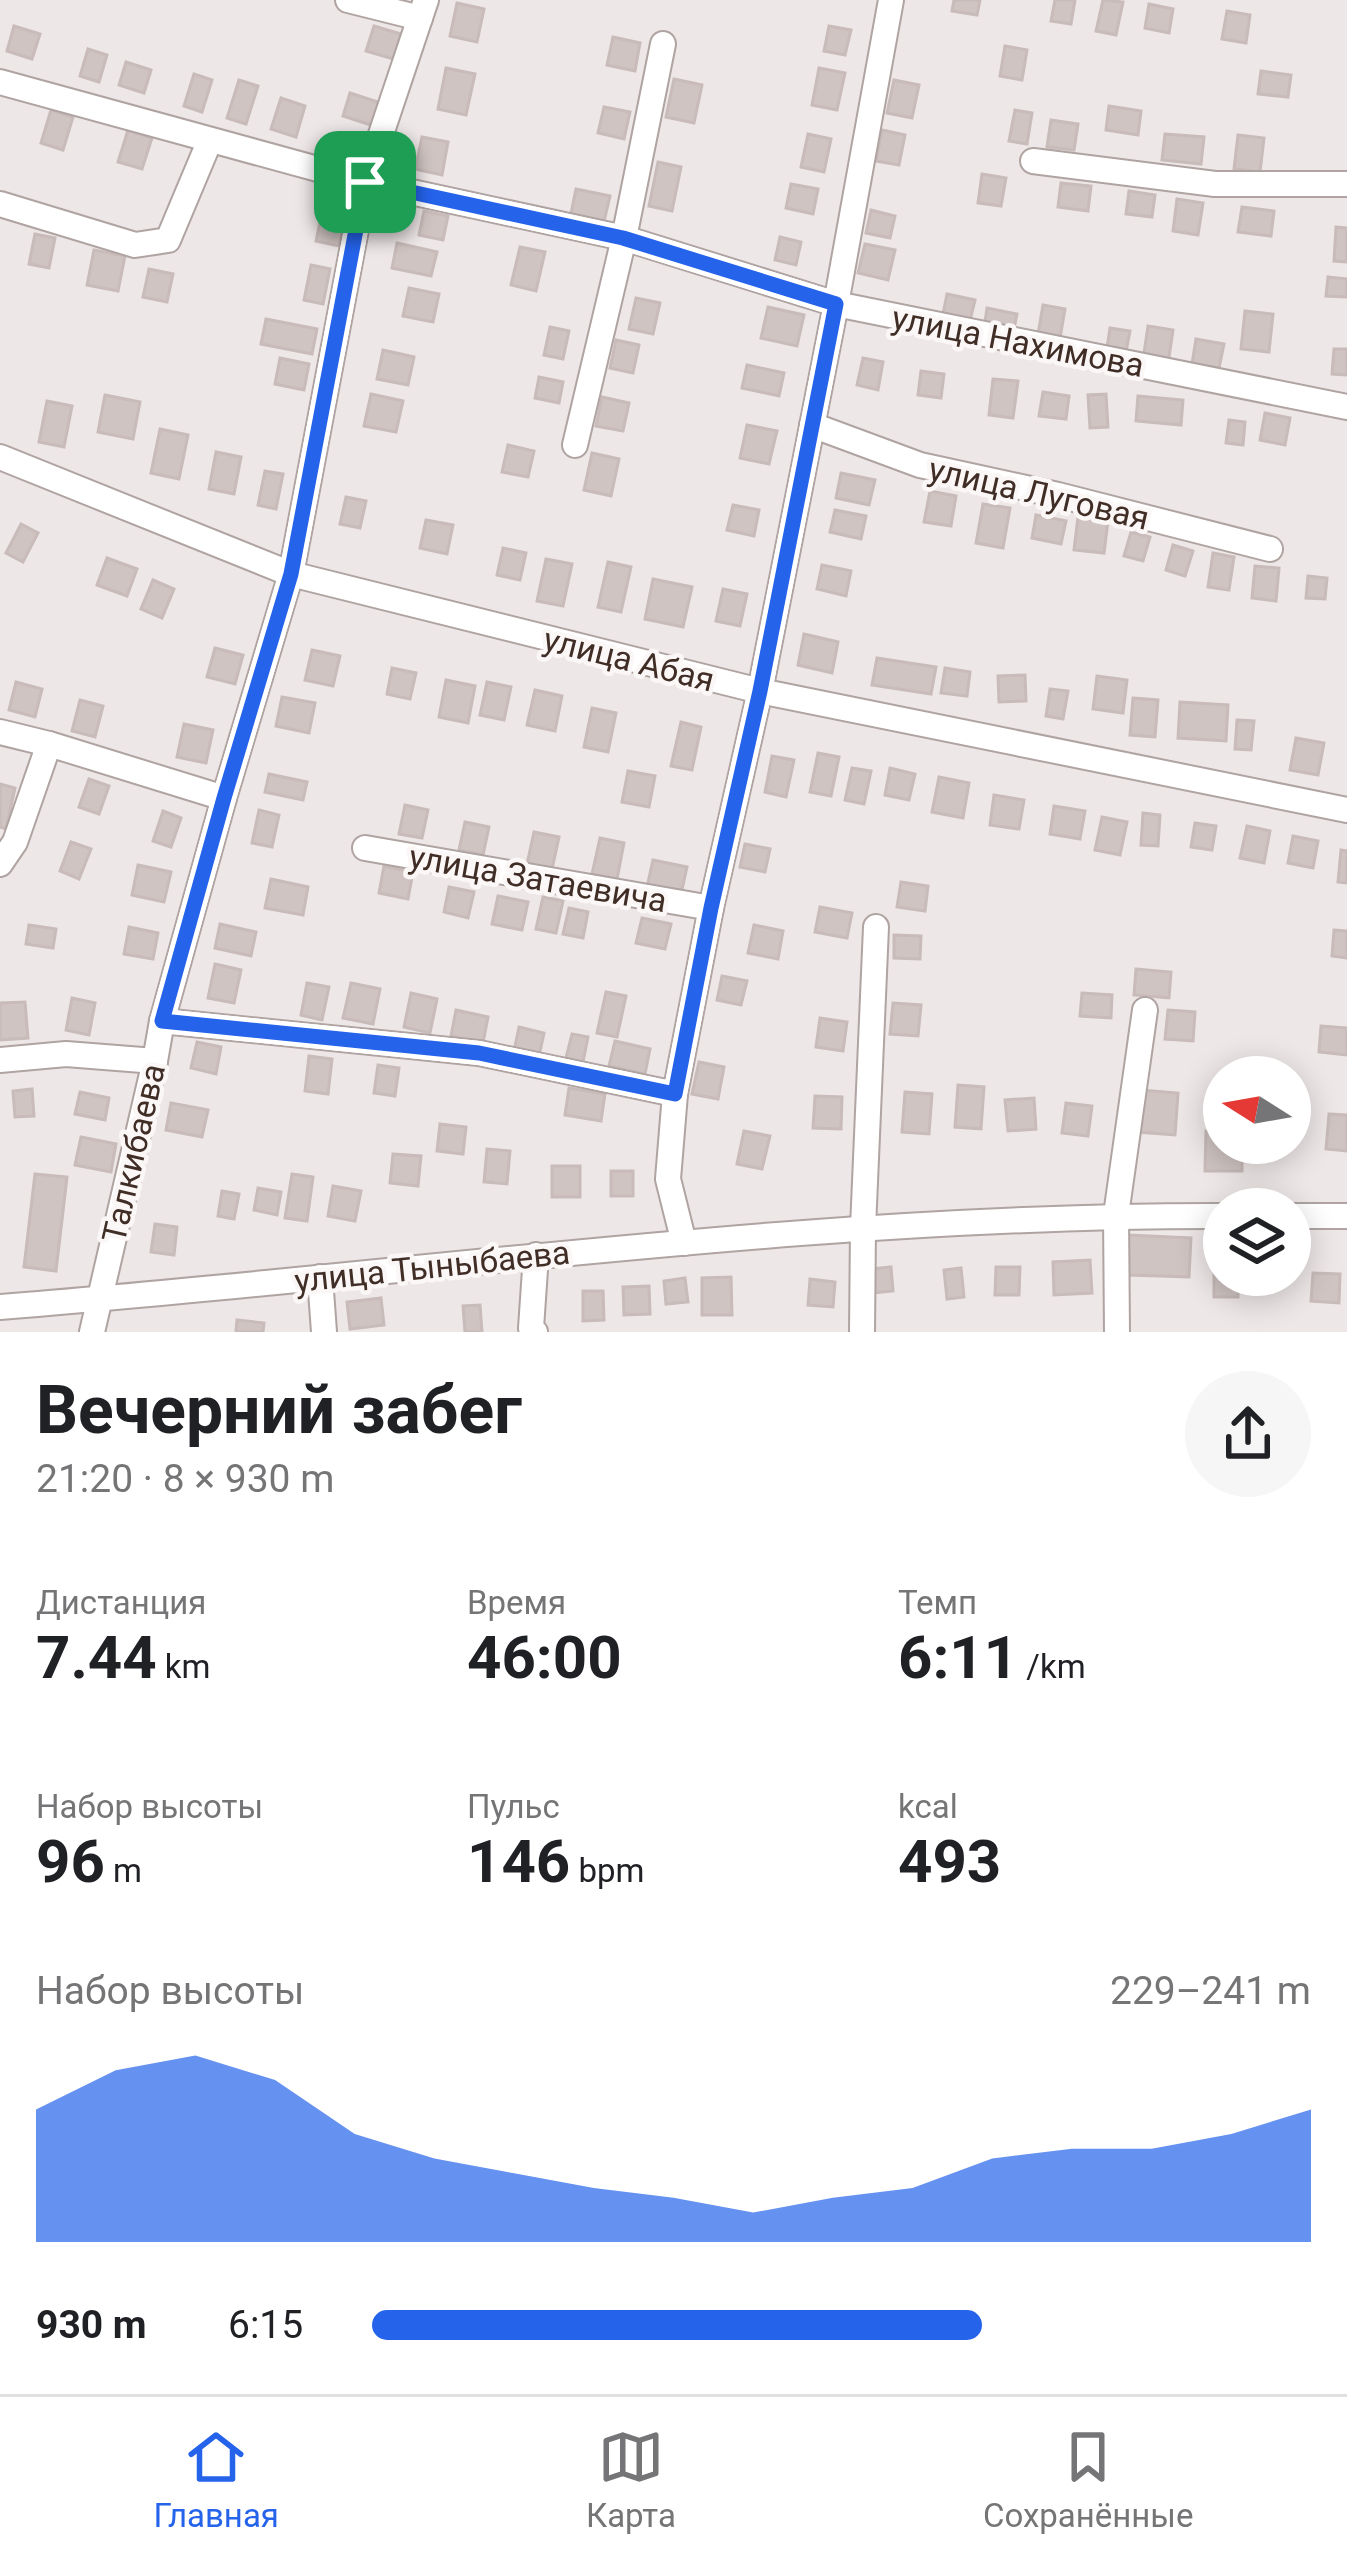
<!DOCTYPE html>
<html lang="ru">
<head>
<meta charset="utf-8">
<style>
	:root { --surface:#fff; --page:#f6f6f6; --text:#202124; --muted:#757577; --line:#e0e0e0; --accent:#2563eb }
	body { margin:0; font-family:Roboto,sans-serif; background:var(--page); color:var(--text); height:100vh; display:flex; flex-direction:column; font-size:45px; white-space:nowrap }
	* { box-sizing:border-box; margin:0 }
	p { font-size:39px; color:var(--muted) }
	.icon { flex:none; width:66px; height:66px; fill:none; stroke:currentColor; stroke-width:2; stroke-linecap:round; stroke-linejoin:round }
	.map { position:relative; height:1332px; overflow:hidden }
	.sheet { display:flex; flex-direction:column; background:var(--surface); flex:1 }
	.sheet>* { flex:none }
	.needle { width:78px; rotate:281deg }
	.fabs { position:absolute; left:1203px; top:1056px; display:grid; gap:24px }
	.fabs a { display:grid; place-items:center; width:108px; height:108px; border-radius:50%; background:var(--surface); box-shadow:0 6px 30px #0003; font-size:60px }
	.pin { position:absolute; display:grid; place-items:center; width:102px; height:102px; color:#fff; margin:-51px; border-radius:24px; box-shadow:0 6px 18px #0006 }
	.round { display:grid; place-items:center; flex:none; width:126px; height:126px; border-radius:63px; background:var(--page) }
	.summary { display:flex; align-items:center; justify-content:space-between; height:204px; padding:0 36px }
	h1 { font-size:66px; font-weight:700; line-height:90px }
	.metrics { display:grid; grid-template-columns:repeat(3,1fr); gap:18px; height:204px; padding:12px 36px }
	.metrics div { display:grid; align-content:center }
	.metrics b { font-size:60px; font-weight:700 }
	.metrics small { font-size:33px; font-weight:400 }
	.metrics p { font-size:33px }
	.chart { height:336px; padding:24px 36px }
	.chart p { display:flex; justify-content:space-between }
	.chart svg { width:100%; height:216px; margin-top:12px; fill:var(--accent); opacity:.7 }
	ul { padding:0 36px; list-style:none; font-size:39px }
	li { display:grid; grid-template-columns:192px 144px 1fr; align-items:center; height:90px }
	li i { height:30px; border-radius:15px; background:var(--accent) }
	.dock { display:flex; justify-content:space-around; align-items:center; height:168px; border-top:3px solid var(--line); background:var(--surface); font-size:33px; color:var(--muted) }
	.dock a { display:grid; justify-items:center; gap:6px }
	.dock .on { color:var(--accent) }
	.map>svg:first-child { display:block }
</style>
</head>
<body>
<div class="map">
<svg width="1347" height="1332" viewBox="0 0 1347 1332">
	<rect width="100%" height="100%" fill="#eee7e7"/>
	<!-- building -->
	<g fill="#cfc4c2" stroke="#c8bbb9" stroke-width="3">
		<polygon points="954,0 980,0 977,15 952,11"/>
		<polygon points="1055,0 1075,0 1071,24 1051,21"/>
		<polygon points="1103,0 1123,2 1116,35 1096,31"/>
		<polygon points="457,3 484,9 477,42 450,36"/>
		<polygon points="1149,4 1173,9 1169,33 1145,28"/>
		<polygon points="1227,11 1250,15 1246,43 1222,39"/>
		<polygon points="14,26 40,34 32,59 7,51"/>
		<polygon points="374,26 401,34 393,59 366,51"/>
		<polygon points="829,26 851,30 845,55 824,51"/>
		<polygon points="613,37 640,43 635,71 607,65"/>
		<polygon points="1005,46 1027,50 1022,80 1000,76"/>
		<polygon points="88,49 107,55 99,82 80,76"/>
		<polygon points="126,62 151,70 144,93 119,85"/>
		<polygon points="446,68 475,74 466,115 438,109"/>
		<polygon points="819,68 845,73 837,110 812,105"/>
		<polygon points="1261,71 1291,75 1288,97 1258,94"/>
		<polygon points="194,74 212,80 202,112 184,106"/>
		<polygon points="674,79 702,85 694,123 666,117"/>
		<polygon points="239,80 258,86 246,124 227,118"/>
		<polygon points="894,80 919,85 912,118 887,113"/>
		<polygon points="350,93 381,103 374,126 343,116"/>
		<polygon points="281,98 305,106 296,137 271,129"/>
		<polygon points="1109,106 1141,111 1138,135 1106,130"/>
		<polygon points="604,107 630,112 624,139 598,133"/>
		<polygon points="51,110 73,117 63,150 41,143"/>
		<polygon points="1015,110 1032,113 1027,144 1009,141"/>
		<polygon points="1051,120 1078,124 1074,150 1047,147"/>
		<polygon points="128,130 152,138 142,169 118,162"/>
		<polygon points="882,130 905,135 899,165 876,161"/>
		<polygon points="808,134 831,139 824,172 801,167"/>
		<polygon points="1165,134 1204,137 1201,164 1162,160"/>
		<polygon points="1238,135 1264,138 1260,172 1234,169"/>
		<polygon points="422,137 448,142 442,175 415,169"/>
		<polygon points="658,162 681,167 672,211 649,206"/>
		<polygon points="982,174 1006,178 1001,206 978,203"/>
		<polygon points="327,177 353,182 348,209 321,203"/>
		<polygon points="1061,183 1091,186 1088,211 1058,207"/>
		<polygon points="791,184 818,189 813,214 786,208"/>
		<polygon points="576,189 610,196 602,230 569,223"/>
		<polygon points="1129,191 1155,195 1152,217 1126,214"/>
		<polygon points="1177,199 1203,203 1198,235 1173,231"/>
		<polygon points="1242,207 1274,211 1271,236 1238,232"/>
		<polygon points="871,210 895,216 890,238 866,233"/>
		<polygon points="424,211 448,216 443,240 419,235"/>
		<polygon points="320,222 343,226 339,246 316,241"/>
		<polygon points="1336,227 1347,228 1347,262 1334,261"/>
		<polygon points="35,234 55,238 49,268 29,264"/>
		<polygon points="780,237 801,242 796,265 775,260"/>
		<polygon points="397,243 437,252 431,276 392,268"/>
		<polygon points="865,244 895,250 888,280 858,273"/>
		<polygon points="520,247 545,252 536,291 511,285"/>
		<polygon points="94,250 125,256 118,291 87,285"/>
		<polygon points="311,265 330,269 323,304 304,300"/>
		<polygon points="149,269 173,274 167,302 143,297"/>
		<polygon points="1328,277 1347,279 1347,297 1326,296"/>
		<polygon points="409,288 439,294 433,322 403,316"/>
		<polygon points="947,294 975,300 969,325 942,319"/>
		<polygon points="636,298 660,303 653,334 629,329"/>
		<polygon points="1043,305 1065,309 1059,344 1037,340"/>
		<polygon points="768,307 804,315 797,346 761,338"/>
		<polygon points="987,308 1017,314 1013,334 984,328"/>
		<polygon points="1245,311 1273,314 1269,352 1241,349"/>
		<polygon points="266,319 317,329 312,354 261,344"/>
		<polygon points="1148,326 1173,330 1168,364 1143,360"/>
		<polygon points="550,327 569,331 563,359 544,355"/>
		<polygon points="1110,328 1130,331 1125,357 1106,354"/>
		<polygon points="1196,339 1224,344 1219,368 1192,364"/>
		<polygon points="616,340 639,345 633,373 610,368"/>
		<polygon points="1334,349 1347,349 1347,375 1332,374"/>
		<polygon points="383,350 414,357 408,385 377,379"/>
		<polygon points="280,358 309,364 304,390 275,384"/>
		<polygon points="863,358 883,362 878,390 857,385"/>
		<polygon points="747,365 784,373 779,396 742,388"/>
		<polygon points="921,371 944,374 941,398 918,395"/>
		<polygon points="539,377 563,382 559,403 535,398"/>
		<polygon points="993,379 1018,381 1013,418 989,415"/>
		<polygon points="1043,392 1069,396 1066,419 1039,416"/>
		<polygon points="371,394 403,401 396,432 364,426"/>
		<polygon points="1106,394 1108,427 1090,428 1088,395"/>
		<polygon points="105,395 140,402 133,439 98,432"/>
		<polygon points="1138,396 1183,400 1181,425 1136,421"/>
		<polygon points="602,397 629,403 623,431 596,426"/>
		<polygon points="47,401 72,406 64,447 39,442"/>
		<polygon points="1265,413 1290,418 1285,445 1260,440"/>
		<polygon points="1229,420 1245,422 1243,445 1226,443"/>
		<polygon points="747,425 777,431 769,464 740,458"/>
		<polygon points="160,429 188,435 179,479 151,473"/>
		<polygon points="508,445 534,451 528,477 502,472"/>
		<polygon points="216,452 241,457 234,494 209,489"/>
		<polygon points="592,453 619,459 611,496 584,490"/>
		<polygon points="265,471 283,474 276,509 258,505"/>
		<polygon points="841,473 875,480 869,505 836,498"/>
		<polygon points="930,491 956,496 951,526 924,522"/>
		<polygon points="346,497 366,501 360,528 340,524"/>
		<polygon points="983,504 1010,508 1003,548 976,543"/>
		<polygon points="733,505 759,510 754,536 727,530"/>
		<polygon points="835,510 866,516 861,539 830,532"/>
		<polygon points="1036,515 1066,521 1061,544 1032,538"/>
		<polygon points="1078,517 1108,521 1104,553 1074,550"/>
		<polygon points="426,520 453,525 447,554 420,548"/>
		<polygon points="21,524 38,533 23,562 6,553"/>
		<polygon points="1131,532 1150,537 1143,561 1124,556"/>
		<polygon points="1173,545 1193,551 1185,576 1166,570"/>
		<polygon points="503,548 526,553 520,580 497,575"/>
		<polygon points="1213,553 1234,557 1229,590 1208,587"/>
		<polygon points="107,558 137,569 127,596 97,585"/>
		<polygon points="546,559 572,564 563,606 537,601"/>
		<polygon points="608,562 631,567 621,612 598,607"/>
		<polygon points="822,565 851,571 846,596 817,589"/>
		<polygon points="1255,566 1279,568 1276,601 1252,598"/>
		<polygon points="1308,576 1327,578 1325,599 1306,598"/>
		<polygon points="653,579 692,587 683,627 645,619"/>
		<polygon points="153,580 174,589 162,618 141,609"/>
		<polygon points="723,589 747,594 740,626 716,621"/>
		<polygon points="804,634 838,642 832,673 798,665"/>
		<polygon points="215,648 243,655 235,684 207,677"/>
		<polygon points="312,650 340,656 333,686 305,680"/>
		<polygon points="877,658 936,667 931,694 872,685"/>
		<polygon points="392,668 416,673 410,699 387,694"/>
		<polygon points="945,668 970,672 967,696 941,693"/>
		<polygon points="1025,675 1026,701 999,702 998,676"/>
		<polygon points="1097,676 1127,680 1123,713 1093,709"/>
		<polygon points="446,680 475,686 468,723 439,717"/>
		<polygon points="16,682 42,689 35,717 9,710"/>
		<polygon points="487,682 511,687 504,720 480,715"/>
		<polygon points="1050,689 1068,691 1063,719 1046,716"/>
		<polygon points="535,690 562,696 555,731 527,725"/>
		<polygon points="282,697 315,703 309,733 276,726"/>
		<polygon points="1133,698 1158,700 1155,737 1130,735"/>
		<polygon points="80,700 103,706 95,737 72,731"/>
		<polygon points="1180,702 1228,705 1226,741 1178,738"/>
		<polygon points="592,708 616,713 608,752 584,747"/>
		<polygon points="1237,720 1254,721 1251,750 1235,749"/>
		<polygon points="681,722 701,727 692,770 671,766"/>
		<polygon points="184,724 213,730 206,763 177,757"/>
		<polygon points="1296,738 1324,743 1318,775 1290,770"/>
		<polygon points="818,753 839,757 831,796 810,792"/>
		<polygon points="772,756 794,760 786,797 765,792"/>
		<polygon points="852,768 871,771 864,804 845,800"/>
		<polygon points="890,768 915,774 909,800 885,795"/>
		<polygon points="628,771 655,776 649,807 622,802"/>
		<polygon points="269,774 307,782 303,800 265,792"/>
		<polygon points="939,777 969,783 963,818 932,812"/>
		<polygon points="89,779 109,786 99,814 79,807"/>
		<polygon points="0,784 15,788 6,829 0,827"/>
		<polygon points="994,795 1024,800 1019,829 990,825"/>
		<polygon points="405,805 428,810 422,838 399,834"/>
		<polygon points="1054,806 1085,811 1080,839 1050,834"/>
		<polygon points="259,810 279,815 272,847 252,843"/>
		<polygon points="163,811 181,818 171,847 153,841"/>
		<polygon points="1143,813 1160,815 1158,846 1141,845"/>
		<polygon points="1102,817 1127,822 1120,855 1095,850"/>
		<polygon points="465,822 489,827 483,855 459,850"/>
		<polygon points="1195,823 1216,826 1212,850 1191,847"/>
		<polygon points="1247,826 1270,831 1264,863 1240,858"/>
		<polygon points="534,832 559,837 552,869 527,864"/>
		<polygon points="1293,836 1318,841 1313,868 1288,863"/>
		<polygon points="600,838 624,843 617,879 592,874"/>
		<polygon points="71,842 91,849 79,879 60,871"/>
		<polygon points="745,844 770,849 765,872 740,867"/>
		<polygon points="1341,850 1347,851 1347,883 1338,882"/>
		<polygon points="653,860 687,867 681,894 647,887"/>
		<polygon points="138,865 171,872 164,902 132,895"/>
		<polygon points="384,866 413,872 408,899 379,893"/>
		<polygon points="271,879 308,887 303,915 265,908"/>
		<polygon points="901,882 928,886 925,911 897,907"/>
		<polygon points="449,887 474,892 468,918 444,912"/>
		<polygon points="498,896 528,902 522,930 492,924"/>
		<polygon points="543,897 563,901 556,933 536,929"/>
		<polygon points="820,907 852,913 847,938 815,932"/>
		<polygon points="569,908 588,912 583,938 563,934"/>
		<polygon points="642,918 671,924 665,949 636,943"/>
		<polygon points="220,924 256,932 251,956 215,948"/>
		<polygon points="29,925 56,929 53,948 26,944"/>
		<polygon points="754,925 783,931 778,959 748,953"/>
		<polygon points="129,927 158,933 153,959 124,954"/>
		<polygon points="1334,930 1347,931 1347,958 1332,956"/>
		<polygon points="894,935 921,936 920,959 894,958"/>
		<polygon points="215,964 241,970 234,1003 208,998"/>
		<polygon points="1136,969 1171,972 1169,998 1134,995"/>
		<polygon points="722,976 747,981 741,1005 717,1000"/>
		<polygon points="307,983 329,987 322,1020 301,1015"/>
		<polygon points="351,983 380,989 373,1024 343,1018"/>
		<polygon points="606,992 626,996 617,1037 597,1033"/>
		<polygon points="411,993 437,999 430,1033 404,1027"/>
		<polygon points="1082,993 1112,995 1111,1018 1080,1016"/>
		<polygon points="72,998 95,1003 89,1035 66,1030"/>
		<polygon points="25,1002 28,1038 0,1040 0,1003"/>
		<polygon points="893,1003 921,1005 918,1036 890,1034"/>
		<polygon points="456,1010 488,1017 483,1043 451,1036"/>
		<polygon points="1168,1010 1195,1012 1193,1041 1165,1039"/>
		<polygon points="820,1018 847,1022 843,1051 816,1047"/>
		<polygon points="1321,1026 1347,1028 1347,1055 1319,1052"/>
		<polygon points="519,1027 544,1033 539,1056 514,1051"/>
		<polygon points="572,1034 588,1037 583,1062 566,1058"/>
		<polygon points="615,1041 650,1049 645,1074 609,1066"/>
		<polygon points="197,1042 221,1047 216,1074 191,1068"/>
		<polygon points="309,1056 332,1059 328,1094 305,1091"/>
		<polygon points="699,1062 724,1067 718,1099 692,1094"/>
		<polygon points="378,1065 399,1068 395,1096 374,1093"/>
		<polygon points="958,1085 984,1087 981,1129 955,1127"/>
		<polygon points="569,1088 605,1094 601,1121 565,1115"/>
		<polygon points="32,1089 34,1116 15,1117 13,1091"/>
		<polygon points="1141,1090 1178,1093 1175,1135 1137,1132"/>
		<polygon points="80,1092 109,1098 105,1120 75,1114"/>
		<polygon points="905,1092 932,1094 929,1134 902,1132"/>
		<polygon points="815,1096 842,1097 841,1129 813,1128"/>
		<polygon points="1034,1098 1036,1129 1008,1131 1005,1100"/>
		<polygon points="171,1103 208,1110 202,1137 166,1130"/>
		<polygon points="1066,1103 1092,1106 1088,1136 1062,1133"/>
		<polygon points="1329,1114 1347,1115 1347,1151 1326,1149"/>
		<polygon points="440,1124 466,1127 463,1154 437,1151"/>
		<polygon points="744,1131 770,1136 762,1169 737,1164"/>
		<polygon points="1206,1131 1224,1131 1224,1143 1242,1143 1242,1171 1205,1171"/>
		<polygon points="81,1137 116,1144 111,1172 75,1165"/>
		<polygon points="487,1149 510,1151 507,1184 484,1182"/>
		<polygon points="393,1154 421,1156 418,1186 390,1183"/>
		<rect x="552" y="1166" width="28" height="31"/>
		<rect x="611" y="1171" width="22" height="25"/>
		<polygon points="35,1174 67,1177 56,1271 24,1267"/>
		<polygon points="292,1174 313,1177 307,1221 285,1218"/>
		<polygon points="333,1186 361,1191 355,1221 328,1216"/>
		<polygon points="258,1188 281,1192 277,1215 254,1210"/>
		<polygon points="222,1191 239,1194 234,1219 218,1216"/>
		<polygon points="155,1224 177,1227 174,1255 151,1252"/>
		<polygon points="1128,1235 1191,1238 1189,1277 1127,1275"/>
		<polygon points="1090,1260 1092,1293 1054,1295 1053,1262"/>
		<polygon points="891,1267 893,1291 872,1293 870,1269"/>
		<polygon points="996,1267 1020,1267 1019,1295 995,1295"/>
		<polygon points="961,1268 964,1297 947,1299 944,1270"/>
		<polygon points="1214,1269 1224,1269 1224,1275 1238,1275 1238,1297 1214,1297"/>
		<polygon points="1313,1273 1340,1274 1339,1303 1311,1301"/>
		<polygon points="731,1277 732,1315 702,1315 702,1278"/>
		<polygon points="685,1278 688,1302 666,1304 664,1281"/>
		<polygon points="810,1279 835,1282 833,1307 808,1305"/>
		<polygon points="649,1286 650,1314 624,1315 623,1287"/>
		<polygon points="583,1291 603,1291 604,1320 583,1321"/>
		<polygon points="381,1298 384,1325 350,1329 347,1302"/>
		<polygon points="480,1305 482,1332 465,1332 463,1306"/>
		<polygon points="237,1320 264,1323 263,1332 236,1332"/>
	</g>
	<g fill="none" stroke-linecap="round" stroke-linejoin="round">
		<!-- minor casing -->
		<g stroke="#afa4a2" stroke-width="28">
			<g id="minor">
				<polyline points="348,0 420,18"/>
				<polyline points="0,82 365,182 624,238 836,304 1347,407"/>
				<polyline points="1033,161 1215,184 1347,184"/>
				<polyline points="0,204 135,245 168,240 210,140"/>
				<polyline points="812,425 920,465 1058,495 1270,549"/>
				<polyline points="575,445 624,238 663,44"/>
				<polyline points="0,457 291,574 760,691 1347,810"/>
				<polyline points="0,732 49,744 224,798"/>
				<polyline points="365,848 711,908"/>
				<polyline points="0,864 15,842 49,744"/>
				<polyline points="162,1021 479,1053 675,1094"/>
				<polyline points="0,1060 66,1054 155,1061"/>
				<polyline points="1290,1216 1347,1216"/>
				<polyline points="684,1243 668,1179 675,1094 711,908 760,691 836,304 891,0"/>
				<polyline points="320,1277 324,1332"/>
				<path d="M0 1307C408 1275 814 1215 1224 1216"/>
				<polyline points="92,1332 155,1061 162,1021 224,798 291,574 365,182 426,0"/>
				<polyline points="535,1332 531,1328 536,1255"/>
				<polyline points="862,1332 863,1228 876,927"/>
				<polyline points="1117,1332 1116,1215 1145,1010"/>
			</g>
		</g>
		<!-- minor -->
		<use href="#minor" stroke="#fff" stroke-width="24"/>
	</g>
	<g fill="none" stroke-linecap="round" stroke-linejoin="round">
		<!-- route casing -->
		<g stroke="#fff" stroke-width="24">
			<polygon id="route" points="365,182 623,238 836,304 760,691 711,908 675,1094 479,1053 162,1021 224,798 291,574"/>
		</g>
		<!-- route -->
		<use href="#route" stroke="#2563eb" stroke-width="15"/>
	</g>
	<g text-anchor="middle" stroke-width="9" stroke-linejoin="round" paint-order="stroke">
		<!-- street labels -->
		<g font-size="33" fill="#402d26" stroke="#fbf7f7">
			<text transform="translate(1018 341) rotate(11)" y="12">улица Нахимова</text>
			<text transform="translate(1039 493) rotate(13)" y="12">улица Луговая</text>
			<text transform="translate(629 659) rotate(14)" y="12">улица Абая</text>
			<text transform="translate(538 878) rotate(10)" y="12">улица Затаевича</text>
			<text transform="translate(133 1153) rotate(-77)" y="12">Талкибаева</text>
			<text transform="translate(432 1266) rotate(-6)" y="12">улица Тыныбаева</text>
		</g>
	</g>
</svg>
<div class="fabs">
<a><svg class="needle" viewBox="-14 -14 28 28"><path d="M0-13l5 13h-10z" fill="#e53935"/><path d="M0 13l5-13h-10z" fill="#757577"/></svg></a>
<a><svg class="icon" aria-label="layers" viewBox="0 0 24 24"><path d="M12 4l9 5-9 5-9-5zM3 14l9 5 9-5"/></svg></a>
</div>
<div class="pin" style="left:365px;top:182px;background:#1e9e55"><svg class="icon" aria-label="arrive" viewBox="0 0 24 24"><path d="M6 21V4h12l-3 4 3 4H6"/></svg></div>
</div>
<section class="sheet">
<div class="summary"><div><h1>Вечерний забег</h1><p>21:20 · 8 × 930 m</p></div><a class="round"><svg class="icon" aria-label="share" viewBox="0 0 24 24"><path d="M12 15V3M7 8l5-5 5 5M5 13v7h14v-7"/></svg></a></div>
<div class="metrics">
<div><p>Дистанция</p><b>7.44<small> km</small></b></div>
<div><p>Время</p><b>46:00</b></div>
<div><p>Темп</p><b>6:11<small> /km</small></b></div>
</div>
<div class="metrics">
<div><p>Набор высоты</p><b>96<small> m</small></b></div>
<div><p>Пульс</p><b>146<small> bpm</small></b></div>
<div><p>kcal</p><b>493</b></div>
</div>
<div class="chart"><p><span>Набор высоты</span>229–241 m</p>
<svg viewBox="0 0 160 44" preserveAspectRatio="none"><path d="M0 44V17L10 9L20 6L30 11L40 22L50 27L60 30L70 33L80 35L90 38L100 35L110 33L120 27L130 25L140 25L150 22L160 17V44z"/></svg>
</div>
<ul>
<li><b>930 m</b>6:15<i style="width:65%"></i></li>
</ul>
</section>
<nav class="dock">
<a class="on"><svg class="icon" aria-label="home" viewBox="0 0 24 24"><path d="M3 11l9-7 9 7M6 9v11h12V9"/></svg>Главная</a>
<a><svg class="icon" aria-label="map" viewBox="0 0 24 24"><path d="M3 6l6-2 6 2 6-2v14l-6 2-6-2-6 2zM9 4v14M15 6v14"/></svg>Карта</a>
<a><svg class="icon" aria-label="saved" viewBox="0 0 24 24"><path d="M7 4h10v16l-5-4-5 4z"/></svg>Сохранённые</a>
</nav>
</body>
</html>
